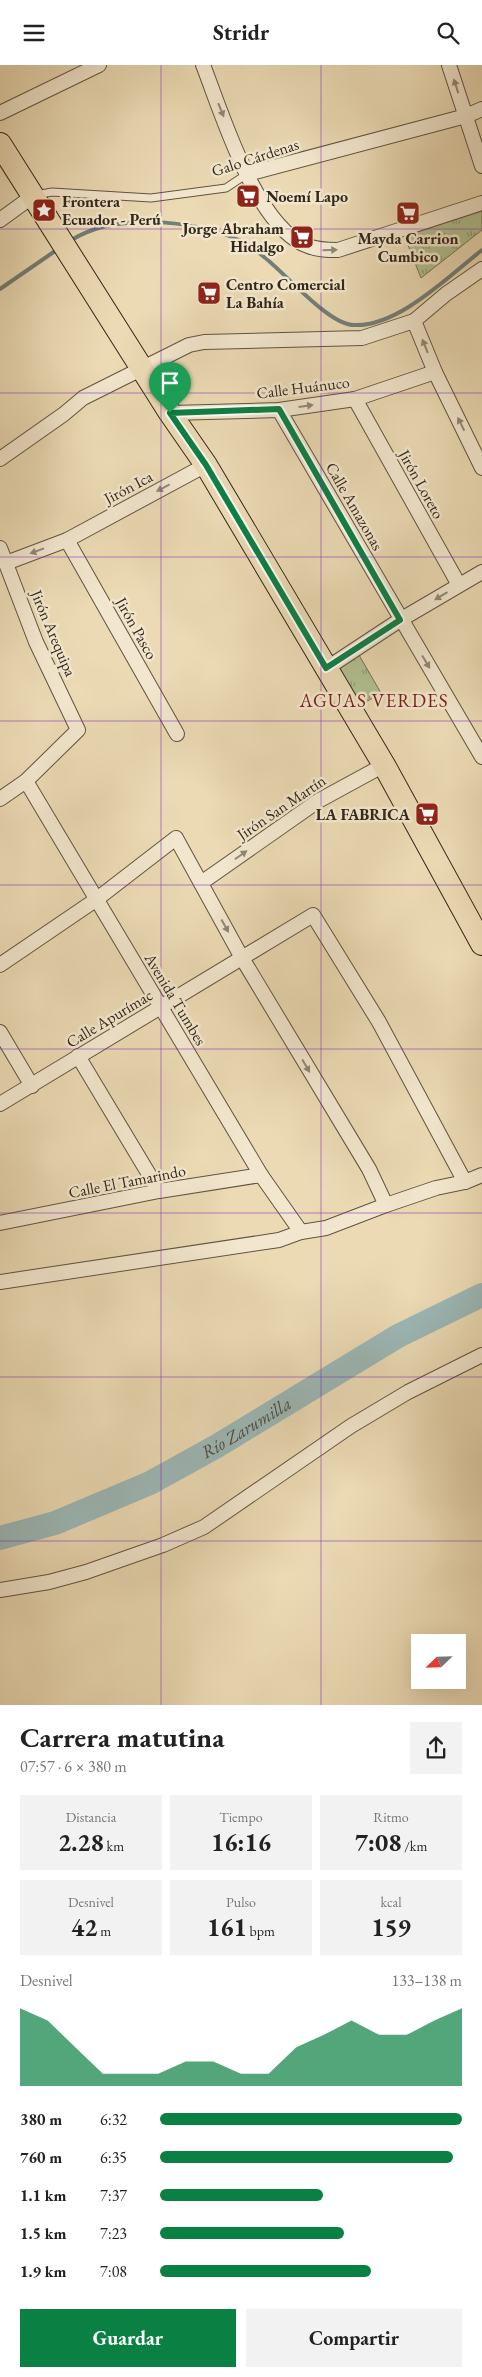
<!DOCTYPE html>
<html lang="es">
<head>
<meta charset="utf-8">
<style>
	:root { --surface:#fff; --page:#f2f2f2; --text:#222; --muted:#767676; --accent:#0b8043 }
	body { margin:0; font-family:"EB Garamond",serif; background:var(--page); color:var(--text); height:100vh; display:flex; flex-direction:column; font-size:19px; white-space:nowrap }
	* { box-sizing:border-box; margin:0 }
	p { font-size:16px; color:var(--muted) }
	.icon { flex:none; width:28px; height:28px; fill:none; stroke:currentColor; stroke-width:2; stroke-linecap:round; stroke-linejoin:round }
	.map { position:relative; height:1640px; overflow:hidden }
	.sheet { display:flex; flex-direction:column; background:var(--surface); flex:1 }
	.sheet>* { flex:none }
	.needle { width:32px; rotate:247deg }
	.fabs { position:absolute; left:411px; top:1569px; display:grid; gap:10px }
	.fabs a { display:grid; place-items:center; width:55px; height:55px; border-radius:0px; background:var(--surface); box-shadow:0 5px 20px #0002; font-size:25px }
	.pin { position:absolute; display:grid; place-items:center; width:42px; height:42px; color:#fff; margin:-51px -21px; border-radius:50% 50% 50% 0; rotate:-45deg; box-shadow:0 0 5px #0007 }
	.pin .icon { rotate:45deg }
	.round { display:grid; place-items:center; flex:none; width:52px; height:52px; border-radius:0px; background:var(--page) }
	.headline { display:flex; align-items:center; justify-content:space-between; height:85px; padding:0 20px }
	h1 { font-size:28px; font-weight:700; line-height:38px }
	.figures { display:grid; grid-template-columns:repeat(3,1fr); gap:8px; height:85px; padding:5px 20px }
	.figures div { display:grid; align-content:center; border-radius:0px; background:var(--page); text-align:center }
	.figures b { font-size:25px; font-weight:700 }
	.figures small { font-size:14px; font-weight:400 }
	.figures p { font-size:14px }
	.chart { height:140px; padding:10px 20px }
	.chart p { display:flex; justify-content:space-between }
	.chart svg { width:100%; height:90px; margin-top:5px; fill:var(--accent); opacity:.7 }
	.button { display:flex; gap:10px; margin-top:auto; padding:10px 20px }
	.button a { flex:1; height:58px; border-radius:0px; background:var(--accent); color:#fff; font-size:20px; font-weight:700; line-height:58px; text-align:center }
	.button a+a { background:var(--page); color:var(--text) }
	ul { padding:0 20px; list-style:none; font-size:16px }
	li { display:grid; grid-template-columns:80px 60px 1fr; align-items:center; height:38px }
	li i { height:12px; border-radius:6px; background:var(--accent) }
	header { display:flex; justify-content:space-between; align-items:center; height:65px; padding:0 20px; background:var(--surface); font-size:22px; font-weight:700 }
	.map>svg:first-child { display:block }
</style>
</head>
<body>
<header><svg class="icon" aria-label="menu" viewBox="0 0 24 24"><path d="M4 6h16M4 12h16M4 18h16"/></svg>Stridr<svg class="icon" aria-label="search" viewBox="0 0 24 24"><circle cx="10" cy="10" r="6"/><path d="M15 15l6 6"/></svg></header>
<div class="map">
<svg width="482" height="1640" viewBox="0 0 482 1640">
	<defs>
		<pattern id="park-tufts" width="24" height="20" patternUnits="userSpaceOnUse" patternTransform="scale(1.25)"><rect width="24" height="20" fill="#b2c191"/><path d="M3 7l-1-3M5 7V3M7 7l1-3M15 17l-1-3M17 17v-4M19 17l1-3" fill="none" stroke="#919d76"/></pattern>
	</defs>
	<rect width="100%" height="100%" fill="#ebdab4"/>
	<filter id="stains"><feTurbulence type="fractalNoise" baseFrequency=".004" numOctaves="4"/><feColorMatrix values="0 0 0 0 .2 0 0 0 0 .09 0 0 0 0 .02 0 0 0 .5 -.17"/></filter>
	<radialGradient id="worn" r=".72"><stop offset=".6" stop-color="#630" stop-opacity="0"/><stop offset="1" stop-color="#630" stop-opacity=".3"/></radialGradient>
	<!-- park -->
	<g fill="url(#park-tufts)" stroke="#727455">
		<polygon points="482,137 482,165 421,213 404,170"/>
		<polygon points="359,590 381,628 356,643 336,605"/>
	</g>
	<g fill="none" stroke-linecap="round" stroke-linejoin="round">
		<!-- stream -->
		<g stroke="#727e78" stroke-width="4">
			<path d="M70 176C114 147 193 155 239 175 248 178 257 186 264 192 285 208 328 259 353 260 397 263 449 211 482 185"/>
			<polyline points="0,224 58,184"/>
		</g>
		<!-- river -->
		<path stroke="#9cb8b7" stroke-width="24" id="s1" d="M0 1473 55 1458 150 1418 217 1381 398 1271 482 1230"/>
		<!-- service casing -->
		<g stroke="#605440" stroke-width="9">
			<polyline id="service" points="35,130 52,127 151,133 226,123 247,109"/>
		</g>
		<!-- minor casing -->
		<g stroke="#605440" stroke-width="16">
			<g id="minor">
				<path d="M203 0C222 48 256 163 308 181 318 185 328 185 338 185L482 138"/>
				<polyline points="449,0 482,101"/>
				<polyline points="0,48 99,0"/>
				<polyline points="247,109 466,51 482,44"/>
				<polyline points="0,155 33,131"/>
				<polyline points="414,256 435,307 482,403"/>
				<polyline points="355,334 459,520"/>
				<polyline points="279,345 482,692"/>
				<polyline points="170,348 279,345 355,334 435,307"/>
				<polyline points="0,394 64,349 83,333 189,280 204,277 362,273 414,256 446,229 482,204"/>
				<polyline points="67,475 177,669"/>
				<polyline points="0,483 36,577 78,665 26,716 0,734"/>
				<polyline points="6,498 67,475 206,400"/>
				<polyline points="327,603 400,555 482,507"/>
				<polyline points="26,716 261,1110 301,1167"/>
				<polyline points="201,818 318,736 384,700"/>
				<polyline points="0,900 97,834 176,773 242,893 369,1104 386,1140"/>
				<polyline points="0,967 32,1021"/>
				<polyline points="78,991 159,1126"/>
				<polyline points="0,1039 313,850 379,957 465,1117"/>
				<polyline points="0,1158 159,1126 261,1110"/>
				<polyline points="0,1217 279,1175 301,1167 326,1163 386,1140 436,1123 465,1117 482,1110"/>
				<polyline points="0,1525 49,1517 86,1507 163,1480 204,1462 351,1361 408,1327 482,1290"/>
			</g>
		</g>
		<!-- primary casing -->
		<g stroke="#322719" stroke-width="24">
			<polyline id="primary" points="0,79 170,348 206,400 384,700 482,879"/>
		</g>
		<!-- service -->
		<use href="#service" stroke="#f2e7ce" stroke-width="7"/>
		<!-- minor -->
		<use href="#minor" stroke="#f2e7ce" stroke-width="14"/>
		<!-- primary -->
		<use href="#primary" stroke="#ebdab4" stroke-width="22"/>
	</g>
	<!-- one-way arrows -->
	<defs><path id="oneway-solid" d="M-6-.8H1V-3.2L6.5 0L1 3.2V.8H-6Z" transform="scale(1.25)"/></defs>
	<g fill="#928774">
		<use href="#oneway-solid" transform="translate(456 21) rotate(-108)"/>
		<use href="#oneway-solid" transform="translate(221 45) rotate(68)"/>
		<use href="#oneway-solid" transform="translate(330 185) rotate(-1)"/>
		<use href="#oneway-solid" transform="translate(425 281) rotate(-112)"/>
		<use href="#oneway-solid" transform="translate(306 341) rotate(-8)"/>
		<use href="#oneway-solid" transform="translate(461 359) rotate(-116)"/>
		<use href="#oneway-solid" transform="translate(163 423) rotate(152)"/>
		<use href="#oneway-solid" transform="translate(37 486) rotate(160)"/>
		<use href="#oneway-solid" transform="translate(441 531) rotate(149)"/>
		<use href="#oneway-solid" transform="translate(426 597) rotate(59)"/>
		<use href="#oneway-solid" transform="translate(241 790) rotate(-35)"/>
		<use href="#oneway-solid" transform="translate(225 861) rotate(61)"/>
		<use href="#oneway-solid" transform="translate(306 1001) rotate(60)"/>
	</g>
	<g fill="none" stroke-linecap="round" stroke-linejoin="round">
		<!-- route casing -->
		<g stroke="#fff" stroke-width="10">
			<polygon id="route" points="279,344 400,555 326,603 206,400 170,348"/>
		</g>
		<!-- route -->
		<use href="#route" stroke="#0b8043" stroke-width="6"/>
	</g>
	<!-- grid -->
	<path fill="none" stroke="#7b2cbf" stroke-width="1" stroke-opacity="0.55" d="M161 0V1640M321 0V1640M0 164H482M0 328H482M0 492H482M0 656H482M0 820H482M0 984H482M0 1148H482M0 1312H482M0 1476H482"/>
	<!-- icons -->
	<defs>
		<g id="supermarket-square" transform="scale(1.25)"><rect x="-9" y="-9" width="18" height="18" rx="4" fill="#8f2418" stroke="#f2e7ce"/><path d="M-6-5.5h2.5l.6 2H6L4.5 2H-2.5L-4.4-4H-6ZM-1.5 3.2a1.3 1.3 0 1 0 .1 0ZM3 3.2a1.3 1.3 0 1 0 .1 0Z" fill="#fff"/></g>
		<g id="sight-square" transform="scale(1.25)"><rect x="-9" y="-9" width="18" height="18" rx="4" fill="#8f2418" stroke="#f2e7ce"/><path d="M0-6L1.8-2.2L6-1.7L2.9 1.2L3.7 5.4L0 3.3L-3.7 5.4L-2.9 1.2L-6-1.7L-1.8-2.2Z" fill="#fff"/></g>
	</defs>
	<g fill-rule="evenodd">
		<use href="#supermarket-square" x="248" y="131"/>
		<use href="#sight-square" x="44" y="145"/>
		<use href="#supermarket-square" x="408" y="148"/>
		<use href="#supermarket-square" x="302" y="172"/>
		<use href="#supermarket-square" x="209" y="228"/>
		<use href="#supermarket-square" x="427" y="749"/>
	</g>
	<g text-anchor="middle" stroke-width="5" stroke-linejoin="round" paint-order="stroke">
		<!-- street labels -->
		<g font-size="16" fill="#322719" stroke="#f2e7ce">
			<text transform="translate(255 92) rotate(-18)" y="6">Galo Cárdenas</text>
			<text transform="translate(303 322) rotate(-7)" y="6">Calle Huánuco</text>
			<text transform="translate(422 419) rotate(61)" y="6">Jirón Loreto</text>
			<text transform="translate(128 422) rotate(-28)" y="6">Jirón Ica</text>
			<text transform="translate(355 441) rotate(60)" y="6">Calle Amazonas</text>
			<text transform="translate(137 563) rotate(61)" y="6">Jirón Pasco</text>
			<text transform="translate(54 568) rotate(67)" y="6">Jirón Arequipa</text>
			<text transform="translate(281 742) rotate(-34)" y="6">Jirón San Martín</text>
			<text transform="translate(176 934) rotate(59)" y="6">Avenida Tumbes</text>
			<text transform="translate(109 953) rotate(-31)" y="6">Calle Apurímac</text>
			<text transform="translate(127 1116) rotate(-11)" y="6">Calle El Tamarindo</text>
		</g>
		<!-- poi labels -->
		<g font-size="16" font-weight="bold" fill="#322719" stroke="#f2e7ce" text-anchor="start">
			<text x="266" y="137">Noemí Lapo</text>
			<text x="62" y="142">Frontera<tspan x="62" dy="18">Ecuador - Perú</tspan></text>
			<text x="284" y="169" text-anchor="end">Jorge Abraham<tspan x="284" dy="18">Hidalgo</tspan></text>
			<text x="408" y="179" text-anchor="middle">Mayda Carrion<tspan x="408" dy="18">Cumbico</tspan></text>
			<text x="226" y="225">Centro Comercial<tspan x="226" dy="18">La Bahía</tspan></text>
			<text x="410" y="755" text-anchor="end">LA FABRICA</text>
		</g>
		<!-- water labels -->
		<g font-size="18" font-style="italic" fill="#4c4b40" stroke="#f2e7ce">
			<text dy="6" stroke="none"><textPath href="#s1" startOffset="271">Río Zarumilla</textPath></text>
		</g>
		<!-- quarter labels -->
		<g font-size="19" letter-spacing="1" fill="#7a1f14" stroke="#f2e7ce">
			<text x="374" y="642">AGUAS VERDES</text>
		</g>
	</g>
	<rect width="100%" height="100%" filter="url(#stains)"/>
	<rect width="100%" height="100%" fill="url(#worn)"/>
</svg>
<div class="fabs">
<a><svg class="needle" viewBox="-14 -14 28 28"><path d="M0-13l5 13h-10z" fill="#e53935"/><path d="M0 13l5-13h-10z" fill="#767676"/></svg></a>
</div>
<div class="pin" style="left:170px;top:348px;background:#1e9e55"><svg class="icon" aria-label="arrive" viewBox="0 0 24 24"><path d="M6 21V4h12l-3 4 3 4H6"/></svg></div>
</div>
<section class="sheet">
<div class="headline"><div><h1>Carrera matutina</h1><p>07:57 · 6 × 380 m</p></div><a class="round"><svg class="icon" aria-label="share" viewBox="0 0 24 24"><path d="M12 15V3M7 8l5-5 5 5M5 13v7h14v-7"/></svg></a></div>
<div class="figures">
<div><p>Distancia</p><b>2.28<small> km</small></b></div>
<div><p>Tiempo</p><b>16:16</b></div>
<div><p>Ritmo</p><b>7:08<small> /km</small></b></div>
</div>
<div class="figures">
<div><p>Desnivel</p><b>42<small> m</small></b></div>
<div><p>Pulso</p><b>161<small> bpm</small></b></div>
<div><p>kcal</p><b>159</b></div>
</div>
<div class="chart"><p><span>Desnivel</span>133–138 m</p>
<svg viewBox="0 0 160 44" preserveAspectRatio="none"><path d="M0 44V6L10 12L20 25L30 38L40 38L50 38L60 32L70 32L80 38L90 38L100 25L110 19L120 12L130 19L140 19L150 12L160 6V44z"/></svg>
</div>
<ul>
<li><b>380 m</b>6:32<i style="width:100%"></i></li>
<li><b>760 m</b>6:35<i style="width:97%"></i></li>
<li><b>1.1 km</b>7:37<i style="width:54%"></i></li>
<li><b>1.5 km</b>7:23<i style="width:61%"></i></li>
<li><b>1.9 km</b>7:08<i style="width:70%"></i></li>
</ul>
<div class="button"><a>Guardar</a><a>Compartir</a></div>
</section>
</body>
</html>
